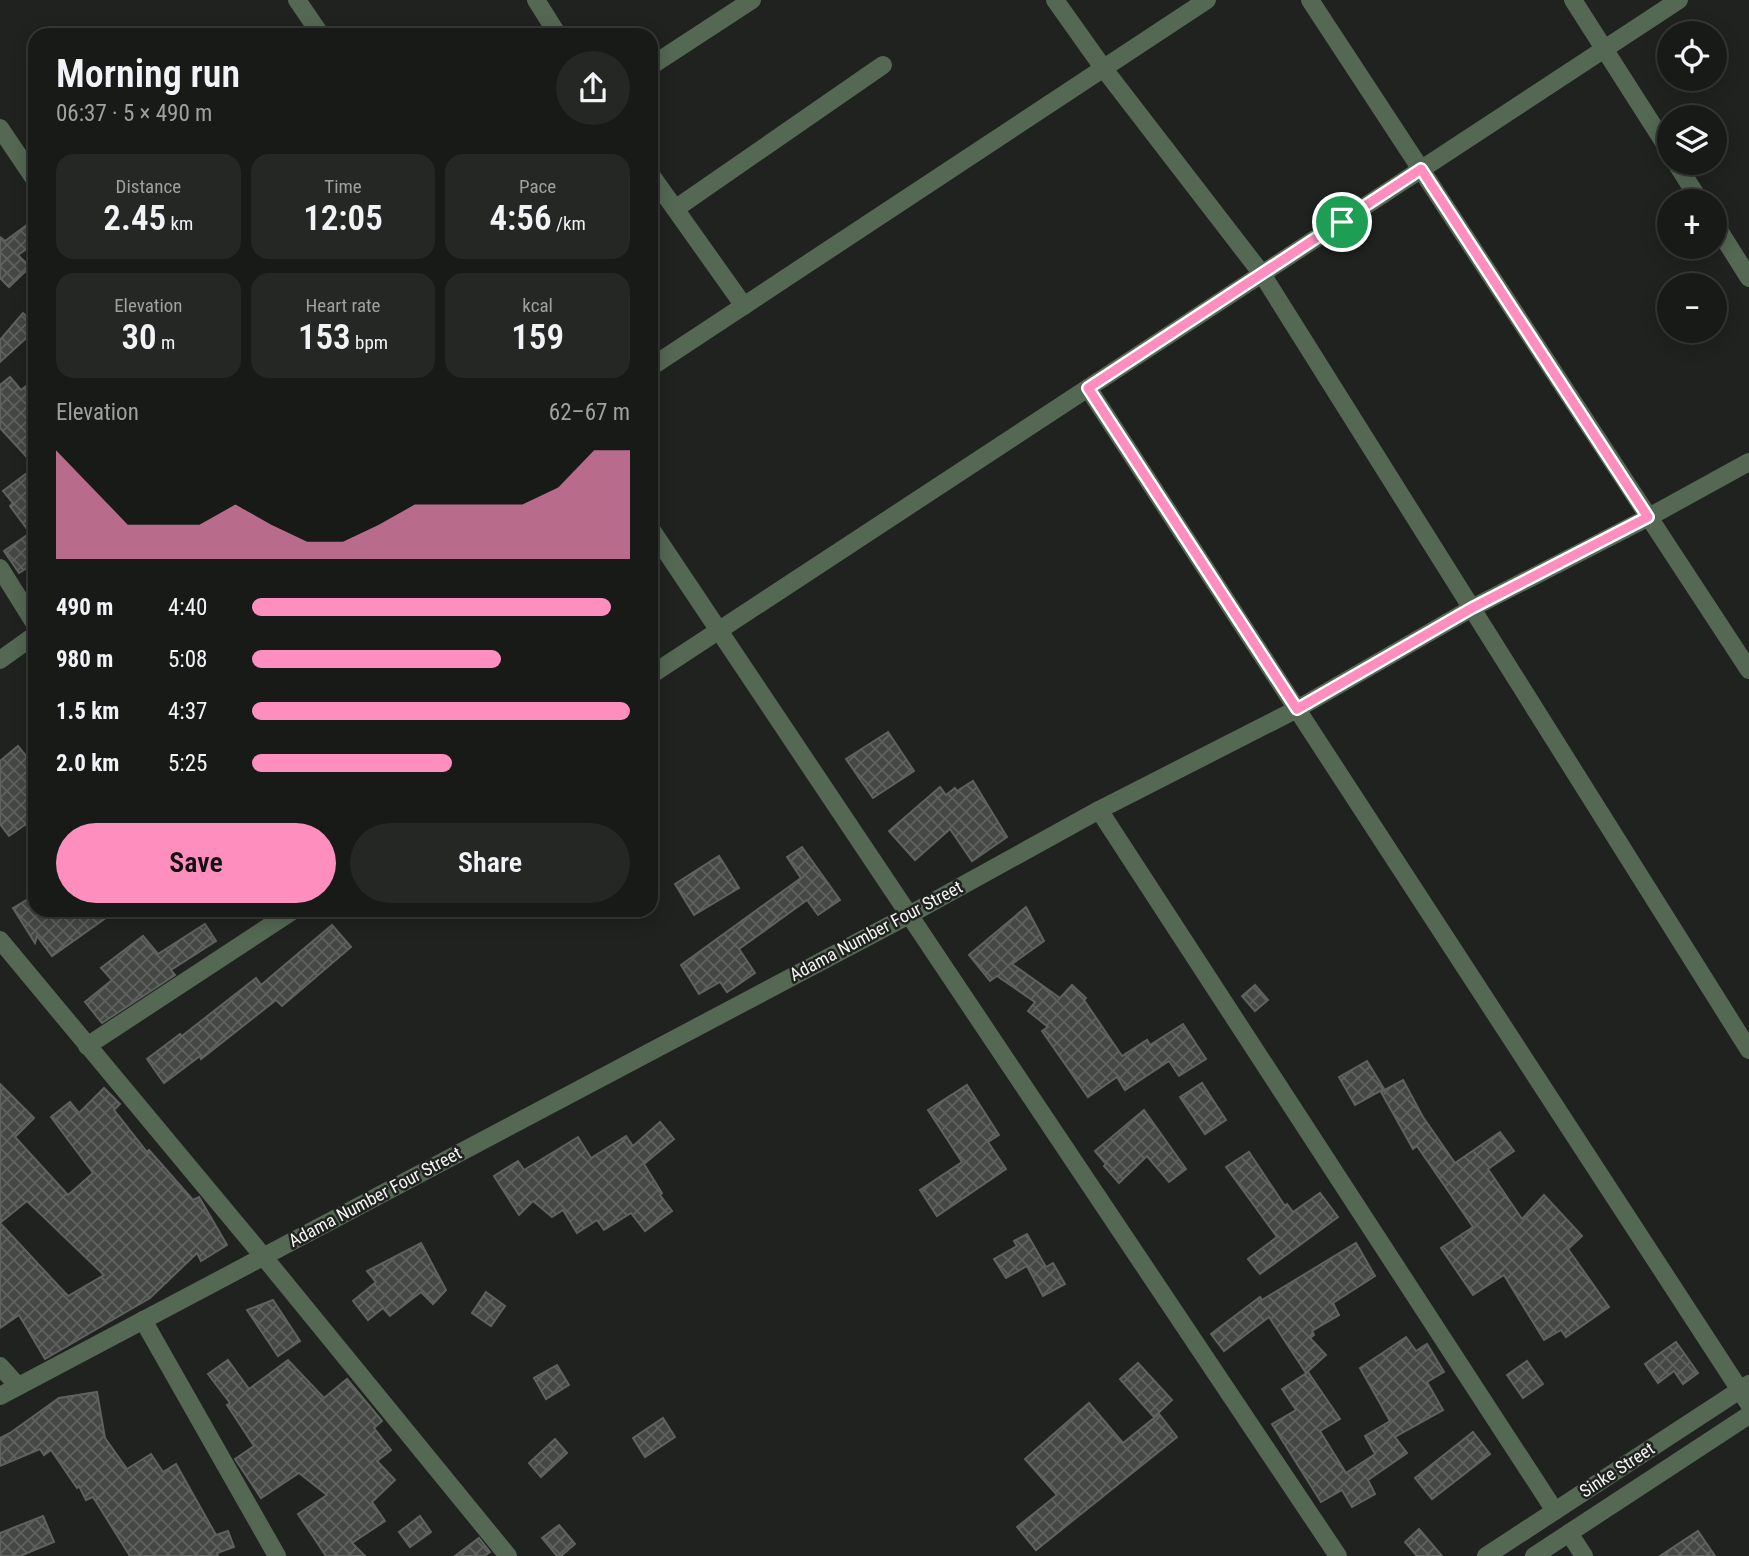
<!DOCTYPE html>
<html lang="en">
<head>
<meta charset="utf-8">
<style>
	:root { --surface:#171a17; --page:#242724; --text:#f1f3f6; --muted:#9ea1a1; --line:#363836; --accent:#fe8ebd }
	body { margin:0; font-family:"Roboto Condensed",sans-serif; background:var(--page); color:var(--text); height:100vh; display:flex; flex-direction:column; font-size:26px; white-space:nowrap }
	* { box-sizing:border-box; margin:0 }
	p { font-size:23px; color:var(--muted) }
	.icon { flex:none; width:38px; height:38px; fill:none; stroke:currentColor; stroke-width:2; stroke-linecap:round; stroke-linejoin:round }
	.map { position:relative; flex:1; overflow:hidden }
	.panel { position:absolute; left:28px; top:28px; width:630px; height:889px; display:flex; flex-direction:column; background:var(--surface); border-radius:21px; box-shadow:0 4px 18px #0003,0 0 0 2px var(--line) }
	.panel>* { flex:none }
	.controls { position:absolute; left:1657px; top:21px; display:grid; gap:14px }
	.controls a { display:grid; place-items:center; width:70px; height:70px; border-radius:50%; background:var(--surface); box-shadow:0 4px 18px #0003,0 0 0 2px var(--line); font-size:35px }
	.pin { position:absolute; display:grid; place-items:center; width:60px; height:60px; color:#fff; margin:-30px; border:4px solid #fff; border-radius:50%; box-shadow:0 2px 7px #0007 }
	.round { display:grid; place-items:center; flex:none; width:74px; height:74px; border-radius:37px; background:var(--page) }
	.overview { display:flex; align-items:center; justify-content:space-between; height:119px; padding:0 28px }
	h1 { font-size:38px; font-weight:600; line-height:52px }
	.metrics { display:grid; grid-template-columns:repeat(3,1fr); gap:10px; height:119px; padding:7px 28px }
	.metrics div { display:grid; align-content:center; border-radius:18px; background:var(--page); text-align:center }
	.metrics b { font-size:35px; font-weight:600 }
	.metrics small { font-size:19px; font-weight:400 }
	.metrics p { font-size:19px }
	.chart { height:196px; padding:14px 28px }
	.chart p { display:flex; justify-content:space-between }
	.chart svg { width:100%; height:126px; margin-top:7px; fill:var(--accent); opacity:.7 }
	.primary-button { display:flex; gap:14px; margin-top:auto; padding:14px 28px }
	.primary-button a { flex:1; height:80px; border-radius:42px; background:var(--accent); color:#111; font-size:28px; font-weight:600; line-height:80px; text-align:center }
	.primary-button a+a { background:var(--page); color:var(--text) }
	ul { padding:0 28px; list-style:none; font-size:23px }
	li { display:grid; grid-template-columns:112px 84px 1fr; align-items:center; height:52px }
	li i { height:18px; border-radius:9px; background:var(--accent) }
	.map>svg:first-child { display:block }
</style>
</head>
<body>
<div class="map">
<svg width="1749" height="1556" viewBox="0 0 1749 1556">
	<defs>
		<pattern id="building-cross-hatch" width="8" height="8" patternUnits="userSpaceOnUse" patternTransform="scale(1.75)"><rect width="8" height="8" fill="#444744"/><path d="M0 0l8 8M0 8l8-8" fill="none" stroke="#5f625f"/></pattern>
	</defs>
	<rect width="100%" height="100%" fill="#1f221f"/>
	<!-- building -->
	<g fill="url(#building-cross-hatch)" stroke="#5f635f" stroke-width="2" fill-rule="evenodd">
		<polygon points="35,219 35,243 18,255 30,267 9,287 0,278 0,237 5,241"/>
		<polygon points="23,313 35,324 35,330 0,362 0,340"/>
		<polygon points="10,377 21,390 35,379 35,466 0,428 0,385"/>
		<polygon points="35,467 35,563 19,573 4,551 30,533 10,506 13,503 3,491"/>
		<polygon points="888,732 914,771 873,798 846,759"/>
		<polygon points="18,746 35,767 35,818 9,836 0,824 0,761"/>
		<polygon points="973,781 1007,837 972,861 950,829 915,860 889,831 940,787 946,795 955,788 957,791"/>
		<polygon points="802,847 840,900 818,915 807,900 739,949 755,973 727,992 720,982 699,994 681,965 801,878 787,857"/>
		<polygon points="719,856 739,888 694,915 675,884"/>
		<polygon points="35,895 35,910 117,910 52,956 37,936 35,943 13,908"/>
		<polygon points="1026,907 1044,941 1012,964 1060,998 1072,985 1086,998 1084,1000 1122,1056 1147,1040 1150,1045 1183,1024 1206,1059 1179,1076 1169,1061 1125,1090 1117,1077 1088,1097 1042,1031 1048,1027 1028,1011 1035,1002 997,976 990,981 969,955"/>
		<polygon points="205,924 216,941 171,970 175,975 102,1023 85,1002 112,980 101,968 143,936 158,954"/>
		<polygon points="332,925 351,947 282,1006 276,1000 201,1059 200,1056 164,1083 147,1059 180,1034 182,1036 256,978 261,985"/>
		<polygon points="1255,985 1268,1000 1255,1011 1242,996"/>
		<polygon points="1367,1061 1384,1089 1355,1105 1339,1077"/>
		<polygon points="1403,1080 1423,1117 1455,1163 1500,1132 1514,1151 1488,1169 1522,1219 1544,1195 1582,1236 1568,1249 1609,1307 1566,1337 1561,1330 1544,1340 1504,1275 1473,1295 1441,1248 1473,1227 1417,1146 1413,1149 1381,1092"/>
		<polygon points="1202,1083 1226,1120 1205,1134 1180,1097"/>
		<path d="M0 1084 34 1118 15 1137 68 1195 93 1173 51 1117 70 1102 79 1113 104 1088 120 1104 114 1110 147 1152 149 1150 193 1200 199 1197 227 1245 201 1261 197 1253 150 1298 45 1359 19 1315 0 1328ZM27 1201 104 1275 68 1296 0 1223Z"/>
		<polygon points="967,1085 999,1135 988,1142 1006,1169 937,1216 920,1190 962,1162 928,1110"/>
		<polygon points="1144,1110 1186,1169 1169,1182 1147,1156 1119,1183 1104,1166 1106,1164 1095,1151"/>
		<polygon points="660,1122 674,1139 644,1164 662,1193 660,1195 672,1211 645,1231 631,1213 604,1230 597,1220 577,1233 563,1210 552,1217 533,1201 519,1215 494,1176 518,1161 524,1170 578,1137 591,1158 626,1136 633,1146"/>
		<polygon points="1249,1152 1285,1206 1287,1204 1293,1212 1320,1193 1338,1217 1260,1274 1248,1259 1277,1237 1226,1167"/>
		<polygon points="1027,1234 1046,1267 1053,1263 1065,1284 1043,1296 1027,1266 1006,1278 994,1259 1017,1246 1014,1241"/>
		<polygon points="421,1243 446,1290 433,1304 421,1292 390,1316 383,1308 368,1320 353,1301 376,1282 367,1271"/>
		<polygon points="1356,1243 1375,1276 1333,1303 1339,1315 1312,1331 1314,1335 1310,1338 1326,1355 1306,1373 1269,1317 1224,1351 1211,1334 1260,1297 1262,1300"/>
		<polygon points="486,1292 505,1306 491,1326 472,1313"/>
		<polygon points="273,1300 300,1341 278,1356 247,1310"/>
		<polygon points="1406,1337 1416,1351 1427,1344 1444,1372 1427,1382 1443,1410 1395,1437 1407,1453 1368,1480 1375,1494 1352,1507 1342,1490 1321,1502 1272,1424 1296,1410 1282,1389 1308,1372 1340,1419 1320,1431 1346,1473 1375,1454 1365,1436 1390,1421 1360,1368"/>
		<polygon points="1676,1342 1698,1373 1683,1384 1674,1371 1658,1383 1645,1364"/>
		<polygon points="228,1360 249,1389 288,1360 324,1398 347,1379 382,1421 374,1428 391,1450 377,1461 395,1480 372,1502 385,1521 352,1543 365,1556 326,1556 298,1514 327,1495 299,1473 261,1498 235,1459 254,1446 227,1405 230,1403 208,1374"/>
		<polygon points="1527,1361 1543,1384 1523,1398 1507,1375"/>
		<polygon points="1138,1363 1172,1400 1154,1417 1120,1379"/>
		<polygon points="557,1365 569,1385 546,1399 534,1378"/>
		<polygon points="97,1392 105,1438 127,1469 151,1454 163,1472 176,1464 216,1535 228,1531 234,1547 217,1553 218,1556 130,1556 93,1497 86,1500 79,1486 77,1488 51,1450 44,1455 40,1449 0,1466 0,1438 10,1433 59,1398"/>
		<polygon points="1089,1403 1123,1443 1159,1414 1177,1437 1036,1550 1017,1527 1057,1495 1025,1459"/>
		<polygon points="663,1418 675,1437 645,1457 633,1438"/>
		<polygon points="1473,1432 1490,1454 1432,1499 1415,1478"/>
		<polygon points="555,1439 567,1453 541,1477 529,1463"/>
		<polygon points="43,1516 54,1542 20,1556 0,1556 0,1533"/>
		<polygon points="420,1516 431,1532 410,1547 399,1532"/>
		<polygon points="559,1525 575,1544 561,1556 557,1556 542,1538"/>
		<polygon points="1419,1529 1442,1556 1417,1556 1405,1542"/>
		<polygon points="1698,1531 1715,1556 1660,1556"/>
		<polygon points="479,1538 490,1552 484,1556 455,1556"/>
	</g>
	<g fill="none" stroke-linecap="round" stroke-linejoin="round">
		<!-- minor -->
		<g stroke="#546853" stroke-width="18">
			<polyline points="536,0 558,35"/>
			<polyline points="1055,0 1104,69 1262,274 1749,1050"/>
			<polyline points="1310,0 1749,670"/>
			<polyline points="1573,0 1670,152"/>
			<polyline points="0,128 35,180"/>
			<polyline points="1676,163 1700,201"/>
			<polyline points="651,175 744,306"/>
			<polyline points="675,209 883,65"/>
			<polyline points="1715,224 1749,278"/>
			<polyline points="651,367 1207,0"/>
			<polyline points="1088,388 1749,1404"/>
			<polyline points="0,568 35,624"/>
			<polyline points="0,660 35,635"/>
			<polyline points="1099,810 1555,1511"/>
			<polyline points="143,1320 277,1556"/>
			<polyline points="0,1366 18,1386"/>
			<polyline points="1569,1533 1584,1556"/>
		</g>
		<!-- tertiary -->
		<g stroke="#546853" stroke-width="18">
			<polyline points="297,0 321,35"/>
			<polyline points="651,66 752,0"/>
			<polyline points="651,529 1338,1556"/>
			<polyline points="651,675 1679,0"/>
			<polyline points="0,940 263,1256 508,1556"/>
			<polyline points="87,1046 294,910"/>
			<polyline points="0,1396 909,915 1099,810 1297,709 1472,608 1649,517 1749,462"/>
			<polyline points="1486,1556 1749,1384"/>
			<polyline points="1534,1556 1749,1415"/>
		</g>
	</g>
	<g fill="none" stroke-linecap="round" stroke-linejoin="round">
		<!-- route casing -->
		<g stroke="#fff" stroke-width="14">
			<polygon id="route" points="1421,169 1648,517 1472,608 1297,709 1088,388"/>
		</g>
		<!-- route -->
		<use href="#route" stroke="#fe8ebd" stroke-width="9"/>
	</g>
	<g text-anchor="middle" stroke-width="5" stroke-linejoin="round" paint-order="stroke">
		<!-- street labels -->
		<g font-size="18" fill="#f3f5f2" stroke="#1f221f">
			<text transform="translate(876 931) rotate(-28)" y="6">Adama Number Four Street</text>
			<text transform="translate(375 1197) rotate(-28)" y="6">Adama Number Four Street</text>
			<text transform="translate(1617 1470) rotate(-33)" y="6">Sinke Street</text>
		</g>
	</g>
</svg>
<div class="controls">
<a><svg class="icon" aria-label="locate" viewBox="0 0 24 24"><circle cx="12" cy="12" r="6"/><path d="M12 2v4M12 18v4M2 12h4M18 12h4"/></svg></a>
<a><svg class="icon" aria-label="layers" viewBox="0 0 24 24"><path d="M12 4l9 5-9 5-9-5zM3 14l9 5 9-5"/></svg></a>
<a>+</a>
<a>−</a>
</div>
<div class="pin" style="left:1342px;top:222px;background:#1e9e55"><svg class="icon" aria-label="arrive" viewBox="0 0 24 24"><path d="M6 21V4h12l-3 4 3 4H6"/></svg></div>
<section class="panel">
<div class="overview"><div><h1>Morning run</h1><p>06:37 · 5 × 490 m</p></div><a class="round"><svg class="icon" aria-label="share" viewBox="0 0 24 24"><path d="M12 15V3M7 8l5-5 5 5M5 13v7h14v-7"/></svg></a></div>
<div class="metrics">
<div><p>Distance</p><b>2.45<small> km</small></b></div>
<div><p>Time</p><b>12:05</b></div>
<div><p>Pace</p><b>4:56<small> /km</small></b></div>
</div>
<div class="metrics">
<div><p>Elevation</p><b>30<small> m</small></b></div>
<div><p>Heart rate</p><b>153<small> bpm</small></b></div>
<div><p>kcal</p><b>159</b></div>
</div>
<div class="chart"><p><span>Elevation</span>62–67 m</p>
<svg viewBox="0 0 160 44" preserveAspectRatio="none"><path d="M0 44V6L10 19L20 32L30 32L40 32L50 25L60 32L70 38L80 38L90 32L100 25L110 25L120 25L130 25L140 19L150 6L160 6V44z"/></svg>
</div>
<ul>
<li><b>490 m</b>4:40<i style="width:95%"></i></li>
<li><b>980 m</b>5:08<i style="width:66%"></i></li>
<li><b>1.5 km</b>4:37<i style="width:100%"></i></li>
<li><b>2.0 km</b>5:25<i style="width:53%"></i></li>
</ul>
<div class="primary-button"><a>Save</a><a>Share</a></div>
</section>
</div>
</body>
</html>
